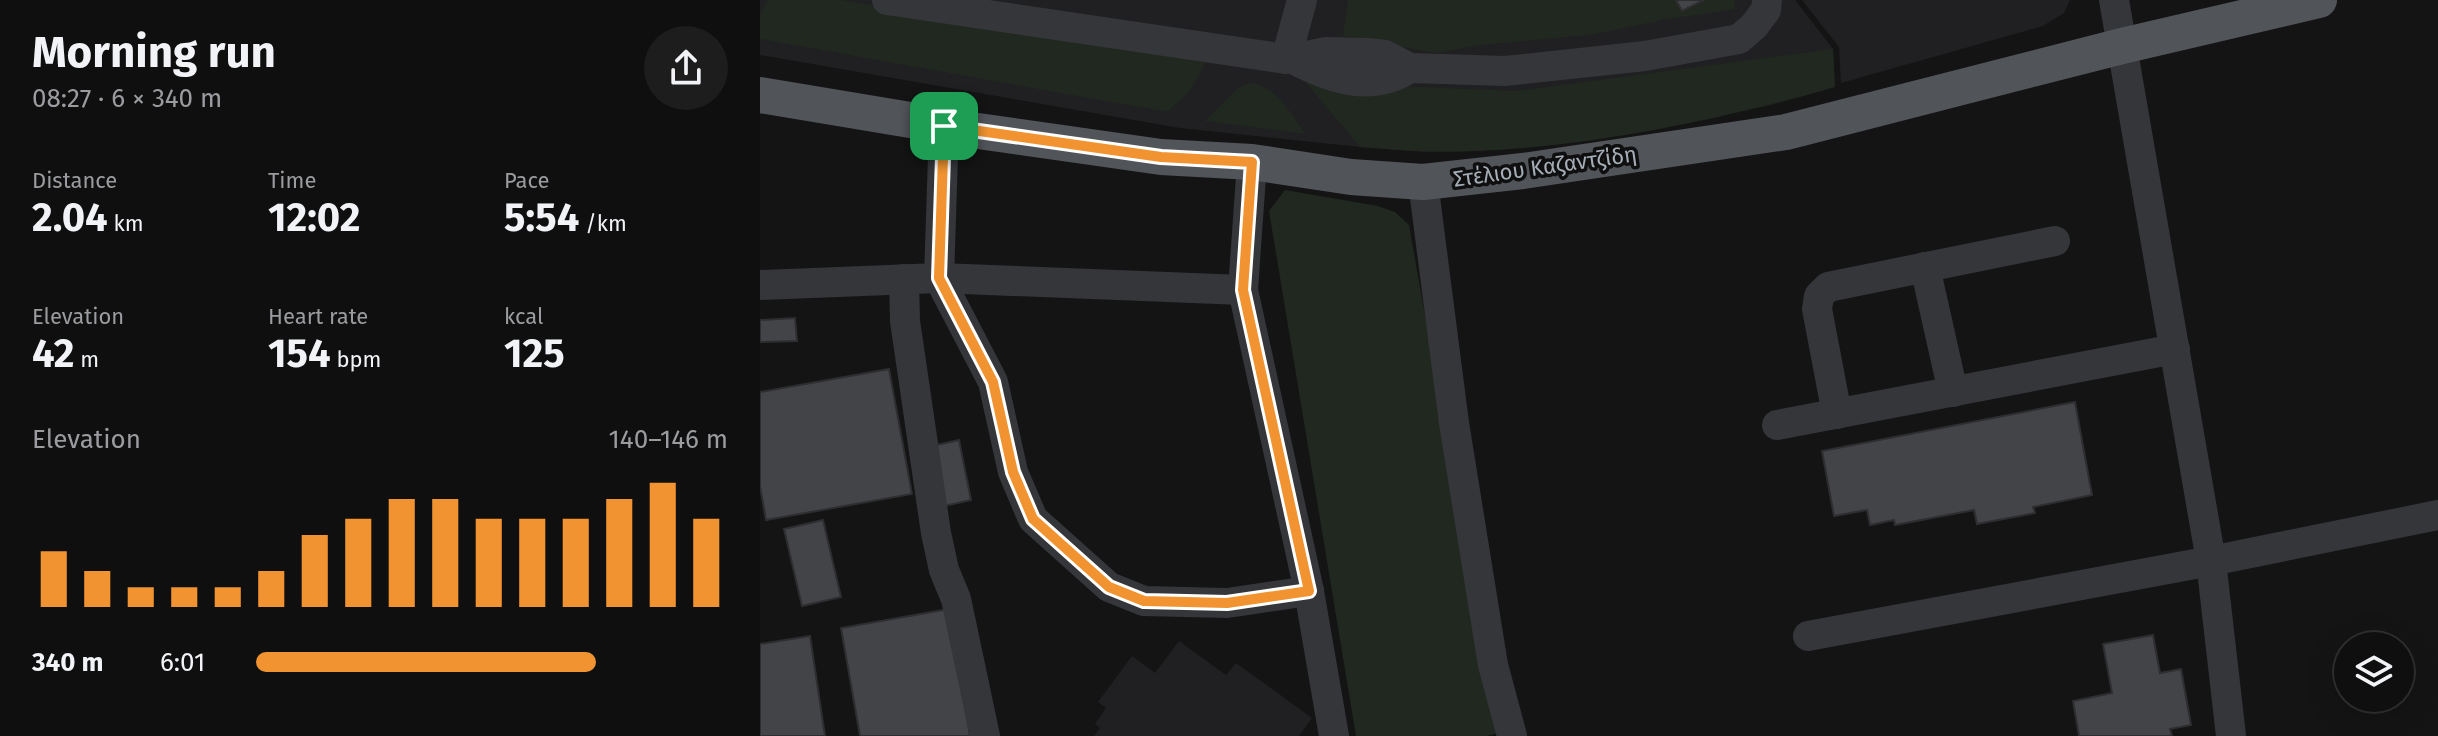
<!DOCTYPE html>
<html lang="en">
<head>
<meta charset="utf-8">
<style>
	:root { --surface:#0f0f10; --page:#1d1d1e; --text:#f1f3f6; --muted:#9b9c9f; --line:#2f2f30; --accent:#f19330 }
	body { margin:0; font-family:"Fira Sans",sans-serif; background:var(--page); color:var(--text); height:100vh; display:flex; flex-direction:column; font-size:30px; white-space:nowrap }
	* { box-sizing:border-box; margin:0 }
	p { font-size:26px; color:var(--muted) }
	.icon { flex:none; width:44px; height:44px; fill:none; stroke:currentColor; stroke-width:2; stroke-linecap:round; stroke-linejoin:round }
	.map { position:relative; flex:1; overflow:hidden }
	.details { display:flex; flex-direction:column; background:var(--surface); width:760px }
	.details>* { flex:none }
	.buttons { position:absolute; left:1574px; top:632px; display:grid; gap:16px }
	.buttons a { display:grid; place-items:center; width:80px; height:80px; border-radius:50%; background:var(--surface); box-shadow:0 8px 32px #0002,0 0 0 2px var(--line); font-size:40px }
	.pin { position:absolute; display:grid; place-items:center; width:68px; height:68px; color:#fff; margin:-34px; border-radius:16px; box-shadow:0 4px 12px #0006 }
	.round { display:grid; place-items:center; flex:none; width:84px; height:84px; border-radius:42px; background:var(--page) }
	.summary { display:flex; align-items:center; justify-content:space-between; height:136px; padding:0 32px }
	h1 { font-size:44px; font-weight:700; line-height:60px }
	.metrics { display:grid; grid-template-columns:repeat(3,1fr); gap:12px; height:136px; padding:8px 32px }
	.metrics div { display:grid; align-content:center }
	.metrics b { font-size:40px; font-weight:700 }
	.metrics small { font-size:22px; font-weight:400 }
	.metrics p { font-size:22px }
	.chart { height:224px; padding:16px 32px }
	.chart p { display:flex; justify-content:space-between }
	.chart svg { width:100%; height:144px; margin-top:8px; stroke:var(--accent); stroke-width:6 }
	ul { padding:0 32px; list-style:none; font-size:26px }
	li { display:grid; grid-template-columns:128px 96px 1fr; align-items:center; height:60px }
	li i { height:20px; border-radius:10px; background:var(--accent) }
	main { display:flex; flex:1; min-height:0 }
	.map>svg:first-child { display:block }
</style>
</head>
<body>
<main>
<section class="details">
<div class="summary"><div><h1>Morning run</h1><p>08:27 · 6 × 340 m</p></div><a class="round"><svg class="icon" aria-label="share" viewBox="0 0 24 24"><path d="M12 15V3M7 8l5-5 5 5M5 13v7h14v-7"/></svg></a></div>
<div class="metrics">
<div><p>Distance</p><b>2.04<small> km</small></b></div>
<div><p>Time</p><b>12:02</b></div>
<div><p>Pace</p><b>5:54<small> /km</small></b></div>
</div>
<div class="metrics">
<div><p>Elevation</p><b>42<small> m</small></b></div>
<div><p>Heart rate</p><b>154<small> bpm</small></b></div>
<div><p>kcal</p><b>125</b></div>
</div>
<div class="chart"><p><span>Elevation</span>140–146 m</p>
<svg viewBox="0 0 160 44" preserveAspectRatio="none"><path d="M5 44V27M15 44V33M25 44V38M35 44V38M45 44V38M55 44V33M65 44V22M75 44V17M85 44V11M95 44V11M105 44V17M115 44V17M125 44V17M135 44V11M145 44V6M155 44V17"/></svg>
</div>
<ul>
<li><b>340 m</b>6:01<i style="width:72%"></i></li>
</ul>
</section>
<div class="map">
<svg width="1678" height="736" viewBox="0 0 1678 736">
	<rect width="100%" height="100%" fill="#141415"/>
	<!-- built -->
	<g fill="#202022">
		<polygon points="0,0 1035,0 1073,49 1075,87 1007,106 802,144 715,151 664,152 600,147 420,128 0,55"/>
		<polygon points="1042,0 1310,0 1304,13 1283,26 1081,83 1079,47"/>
		<polygon points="419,641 466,675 476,663 552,718 539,736 334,736 340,728 335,724 346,708 338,702 372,656 395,673"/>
	</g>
	<!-- green -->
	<g fill="#202820">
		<polygon points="8,0 81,0 446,62 429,92 407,112 0,39 0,16"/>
		<polygon points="588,0 974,0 975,9 908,19 829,35 721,45 675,53 583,36"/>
		<path d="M1073 49 1075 87C960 120 835 146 716 151 677 153 638 150 600 147L547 84 548 70 614 85 756 91Z"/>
		<path d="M490 83C517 85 531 115 546 134L445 121 478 88Z"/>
		<polygon points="525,190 618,206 635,212 649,225 739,733 727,736 596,736 509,211"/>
	</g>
	<!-- building -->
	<g fill="#434448" stroke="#2e2e31" stroke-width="2">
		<polygon points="916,0 944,0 922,11"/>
		<polygon points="35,318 37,341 0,342 0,320"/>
		<polygon points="129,369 152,494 6,520 0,486 0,392"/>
		<polygon points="1315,402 1332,495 1273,507 1275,513 1217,524 1214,510 1135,525 1134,520 1110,525 1107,510 1074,516 1062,451"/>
		<polygon points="199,440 211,500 184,506 172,446"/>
		<polygon points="63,520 81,597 42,606 24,529"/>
		<polygon points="189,609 210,736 100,736 81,628"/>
		<polygon points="1393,635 1400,673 1421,669 1431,725 1410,729 1412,736 1319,736 1313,701 1352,693 1343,644"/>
		<polygon points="50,636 65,736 0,736 0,644"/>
	</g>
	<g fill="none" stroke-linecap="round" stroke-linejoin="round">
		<!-- minor -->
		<g stroke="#35363a" stroke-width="30">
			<polyline points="127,0 526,59 533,59 566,52 608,53 625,55 650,68 745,71 885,56 979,39 994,26 1006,10 1007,0"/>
			<polyline points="1354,0 1451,561 1471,736"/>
			<polyline points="526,59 542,0"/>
			<path d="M533 59C571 79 611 93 650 68"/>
			<polyline points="184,126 179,278 233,382 253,472 273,519 349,587 384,601 467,603 549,591"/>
			<polyline points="492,162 483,290 549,591 574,736"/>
			<polyline points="663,182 694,423 733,665 752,736"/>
			<polyline points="1165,267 1193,392"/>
			<polyline points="144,279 145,321 176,533 184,570 196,599 225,736"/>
			<polyline points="0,285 179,278 483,290"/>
			<polyline points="1077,414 1057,309 1059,296 1068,287 1295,241"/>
			<polyline points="1017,425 1415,349"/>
			<polyline points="1048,636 1451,561 1678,515"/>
		</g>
		<!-- major -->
		<polyline stroke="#515459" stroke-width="36" points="0,95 204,129 401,157 492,162 591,177 663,182 763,171 1026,132 1362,46 1559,0"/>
	</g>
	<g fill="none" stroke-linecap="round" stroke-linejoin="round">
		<!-- route casing -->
		<g stroke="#fff" stroke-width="16">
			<polygon id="route" points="184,126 401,157 492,162 483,290 549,591 467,603 384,601 349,587 273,519 253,472 233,382 179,278"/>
		</g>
		<!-- route -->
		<use href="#route" stroke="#f19330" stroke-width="10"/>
	</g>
	<g text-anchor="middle" stroke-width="7" stroke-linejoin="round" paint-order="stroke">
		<!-- street labels -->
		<g font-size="22" fill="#a5adb6" stroke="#0f0f10">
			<text transform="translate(785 166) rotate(-8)" y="8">Στέλιου Καζαντζίδη</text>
		</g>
	</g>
</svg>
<div class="buttons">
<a><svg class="icon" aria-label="layers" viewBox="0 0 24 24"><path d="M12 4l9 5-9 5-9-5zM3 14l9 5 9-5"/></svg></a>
</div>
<div class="pin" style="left:184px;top:126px;background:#1e9e55"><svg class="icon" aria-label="arrive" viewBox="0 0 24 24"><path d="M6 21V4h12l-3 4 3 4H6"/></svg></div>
</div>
</main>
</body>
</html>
